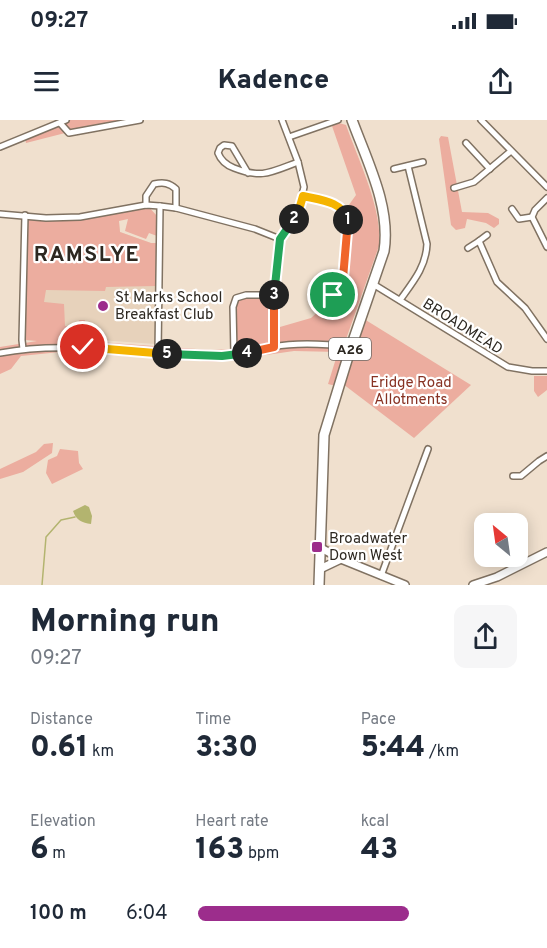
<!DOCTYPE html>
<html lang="en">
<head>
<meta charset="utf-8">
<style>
	:root { --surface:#fff; --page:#f6f6f7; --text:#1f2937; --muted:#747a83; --accent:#9c2d8c }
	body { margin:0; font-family:Overpass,sans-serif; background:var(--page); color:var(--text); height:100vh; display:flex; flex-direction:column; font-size:22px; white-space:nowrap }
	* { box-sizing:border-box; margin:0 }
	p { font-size:20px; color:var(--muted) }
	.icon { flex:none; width:33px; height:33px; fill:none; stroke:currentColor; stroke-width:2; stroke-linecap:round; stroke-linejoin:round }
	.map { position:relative; height:465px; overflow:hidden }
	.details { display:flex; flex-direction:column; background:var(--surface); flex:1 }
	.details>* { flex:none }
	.needle { width:39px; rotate:331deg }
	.buttons { position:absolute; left:474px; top:393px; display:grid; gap:12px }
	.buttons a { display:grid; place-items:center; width:54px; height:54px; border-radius:12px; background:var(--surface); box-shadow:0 3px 15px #0003; font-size:30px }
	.pin { position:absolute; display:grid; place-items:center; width:51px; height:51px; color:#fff; margin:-26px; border:3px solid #fff; border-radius:50%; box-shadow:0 2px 6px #0007 }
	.km { position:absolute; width:30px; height:30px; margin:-15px; border-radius:50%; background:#222; color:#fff; font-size:16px; line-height:30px; text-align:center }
	.round { display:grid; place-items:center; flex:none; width:63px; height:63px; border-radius:12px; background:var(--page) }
	.overview { display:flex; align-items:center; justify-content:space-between; height:102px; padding:0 30px }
	h1 { font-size:33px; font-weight:800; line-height:45px }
	.stats { display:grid; grid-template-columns:repeat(3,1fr); gap:9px; height:102px; padding:6px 30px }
	.stats div { display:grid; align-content:center }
	.stats b { font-size:30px; font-weight:800 }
	.stats small { font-size:16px; font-weight:400 }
	.stats p { font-size:16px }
	ul { padding:0 30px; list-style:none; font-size:20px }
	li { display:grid; grid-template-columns:96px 72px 1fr; align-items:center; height:45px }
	li i { height:15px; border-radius:8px; background:var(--accent) }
	.status { display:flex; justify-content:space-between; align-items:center; height:42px; padding:0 30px; background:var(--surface); direction:ltr }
	.status svg { height:16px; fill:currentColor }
	header { display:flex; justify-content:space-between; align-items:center; height:78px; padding:0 30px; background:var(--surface); font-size:27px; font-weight:800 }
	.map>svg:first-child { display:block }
</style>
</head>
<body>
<div class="status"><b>09:27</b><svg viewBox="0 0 49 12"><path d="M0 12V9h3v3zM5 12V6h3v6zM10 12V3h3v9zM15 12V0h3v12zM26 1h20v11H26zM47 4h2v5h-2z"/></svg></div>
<header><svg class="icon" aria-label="menu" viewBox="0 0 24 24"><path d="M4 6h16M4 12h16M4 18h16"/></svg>Kadence<svg class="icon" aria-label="share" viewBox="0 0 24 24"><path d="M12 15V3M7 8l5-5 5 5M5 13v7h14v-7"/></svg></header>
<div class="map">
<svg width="547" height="465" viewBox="0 0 547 465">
	<rect width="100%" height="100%" fill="#f0e0ce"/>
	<!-- built -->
	<polygon fill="#e7d2bb" points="118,95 120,112 151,123 156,123 155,224 86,219 50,218 25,220 26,165"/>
	<!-- green -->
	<g fill="#ecad9f">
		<polygon points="67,0 139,0 69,12 26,23 25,19"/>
		<path d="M339 3 346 5C358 39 383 90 379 126L345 222 344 227 348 228 336 266 328 264 338 232 294 231 216 242 60 232 21 236 11 249 0 254V227L37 221 25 220 26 188 23 186V166L26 165 28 125 25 124V96L80 97 148 86 157 96V116L149 113 146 119 125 111 128 99 119 101 120 112 151 123H156V166L106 167 105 171 46 170 44 182 64 184 65 206H78L79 200H85L82 221 211 230 234 229V200L237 179 241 177 272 176 273 209 311 198 343 169 348 94 346 89 356 75 332 6Z"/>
		<polygon points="441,16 448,17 462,92 488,93 499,99 499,104 494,108 486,103 467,99 465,108 456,110 451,105 439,19"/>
		<polygon points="364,199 471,265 414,318 343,264"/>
		<polygon points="534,256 547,256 547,270 538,277 534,271"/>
		<polygon points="53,323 52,333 23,352 0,359 0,349 36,332 44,324"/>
		<polygon points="60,329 78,331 79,343 83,349 52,364 46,353 48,340 57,336"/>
	</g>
	<!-- water -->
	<path fill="#b3b46f" d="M85 385 89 387 92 396 91 404C82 403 76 400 73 391Z"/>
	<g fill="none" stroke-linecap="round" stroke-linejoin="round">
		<!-- stream -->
		<polyline stroke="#b3b46f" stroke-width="1.5" points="42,465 46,417 61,400 75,397"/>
		<!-- minor casing -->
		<g stroke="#807262" stroke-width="8">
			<g id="minor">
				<polyline points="481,0 547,67"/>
				<polyline points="60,3 69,13 140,0"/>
				<polyline points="289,17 338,0"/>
				<polyline points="466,23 490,49"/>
				<polyline points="0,27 66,0"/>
				<polyline points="394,49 423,42"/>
				<path d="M248 53 232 26 224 25 220 28 218 33C221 41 226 45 234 48 262 59 271 52 298 42"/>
				<polyline points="454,68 474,62 511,31"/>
				<path d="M303 76C321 80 338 80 348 98L342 169 336 192 330 196 325 195 321 187 324 183 342 169"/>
				<polyline points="547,78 535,90 532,97 547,127"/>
				<path d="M146 85V76L154 64C164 62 169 63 176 69V88"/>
				<polyline points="512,89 519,99 532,97"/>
				<polyline points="0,94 46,98 80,97 146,85 160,86 176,88 255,109 280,119"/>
				<polyline points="479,121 487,115"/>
				<polyline points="468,128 479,121 497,162 525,188 547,219"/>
				<polyline points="373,164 508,247 532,251 547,251"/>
				<path d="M400 180C413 162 426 147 427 124L408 46"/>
				<polyline points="274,227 274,175 280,119 298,93 304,67 298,42 282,0"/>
				<polyline points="23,229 22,220 25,95"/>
				<path d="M0 233C77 219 144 238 219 236 238 236 255 231 273 227 298 222 326 224 351 227"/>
				<polyline points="158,233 160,86"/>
				<polyline points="234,235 233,187 236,178 246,175 274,175"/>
				<polyline points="513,356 521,356 539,341 547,336"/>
				<polyline points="381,456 428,329"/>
			</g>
		</g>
		<!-- tertiary casing -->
		<g stroke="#807262" stroke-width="10">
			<g id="tertiary">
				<polyline points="321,428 341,439 405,465"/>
				<polyline points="320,449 341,439"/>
				<polyline points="473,465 497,457 547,432"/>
			</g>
		</g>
		<!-- trunk casing -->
		<g stroke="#807262" stroke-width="12">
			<path id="trunk" d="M319 465 324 315 351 227 384 131C391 87 367 41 352 0"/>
		</g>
		<!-- minor -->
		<use href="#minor" stroke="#fff" stroke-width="5"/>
		<!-- tertiary -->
		<use href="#tertiary" stroke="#fff" stroke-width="7"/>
		<!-- trunk -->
		<use href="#trunk" stroke="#fff" stroke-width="9"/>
	</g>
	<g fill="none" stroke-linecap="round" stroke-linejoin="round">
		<!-- split-1 casing -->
		<g stroke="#fff" stroke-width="12">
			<polyline id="split-1" points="333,175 342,170 348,100"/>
		</g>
		<!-- split-2 casing -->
		<g stroke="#fff" stroke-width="12">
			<path id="split-2" d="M294 99 298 93 303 76C320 80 342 81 348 100"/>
		</g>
		<!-- split-3 casing -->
		<g stroke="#fff" stroke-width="12">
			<polyline id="split-3" points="274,175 280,119 294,99"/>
		</g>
		<!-- split-4 casing -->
		<g stroke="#fff" stroke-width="12">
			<polyline id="split-4" points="247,233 274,227 274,175"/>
		</g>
		<!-- split-5 casing -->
		<g stroke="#fff" stroke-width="12">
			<polyline id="split-5" points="167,234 222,236 247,233"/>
		</g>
		<!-- split-6 casing -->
		<g stroke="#fff" stroke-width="12">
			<polyline id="split-6" points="83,227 167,234"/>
		</g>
		<!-- split-1 -->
		<use href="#split-1" stroke="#f0652b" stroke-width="8"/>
		<!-- split-2 -->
		<use href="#split-2" stroke="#f5b400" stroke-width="8"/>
		<!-- split-3 -->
		<use href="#split-3" stroke="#22a559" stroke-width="8"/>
		<!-- split-4 -->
		<use href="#split-4" stroke="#f0652b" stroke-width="8"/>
		<!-- split-5 -->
		<use href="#split-5" stroke="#22a559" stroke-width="8"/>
		<!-- split-6 -->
		<use href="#split-6" stroke="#f5b400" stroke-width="8"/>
	</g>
	<!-- markers -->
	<g fill="#9c2d8c" stroke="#fff" stroke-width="2">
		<circle cx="103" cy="186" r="6"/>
		<rect x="311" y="421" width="12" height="12" rx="3"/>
	</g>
	<g text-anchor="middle" stroke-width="4.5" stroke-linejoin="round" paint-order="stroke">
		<!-- shield labels -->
		<rect fill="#fff" stroke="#6c6864" stroke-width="1.5" x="329" y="218" width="42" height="22" rx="4.5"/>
		<g font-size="14" font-weight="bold" fill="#2d2821">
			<text x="350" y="234">A26</text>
		</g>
		<!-- poi labels -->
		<g font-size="15" fill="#2d2821" stroke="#fff" text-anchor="start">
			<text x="115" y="182">St Marks School<tspan x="115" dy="17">Breakfast Club</tspan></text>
			<text x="329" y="423">Broadwater<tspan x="329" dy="17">Down West</tspan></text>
		</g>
		<!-- street labels -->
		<g font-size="15" fill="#2d2821" stroke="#fff">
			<text transform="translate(463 206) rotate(32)" y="5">BROADMEAD</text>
		</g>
		<!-- park labels -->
		<g font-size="15" fill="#873223" stroke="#fff">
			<text x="411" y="267">Eridge Road<tspan x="411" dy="17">Allotments</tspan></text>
		</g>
		<!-- district labels -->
		<g font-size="21" font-weight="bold" letter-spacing="1.5" fill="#2d2821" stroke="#fff">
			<text x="87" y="141">RAMSLYE</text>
		</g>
	</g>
</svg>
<div class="buttons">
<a><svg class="needle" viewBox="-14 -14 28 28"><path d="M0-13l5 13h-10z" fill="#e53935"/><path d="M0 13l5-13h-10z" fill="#747a83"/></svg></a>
</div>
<div class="pin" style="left:333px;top:175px;background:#1e9e55"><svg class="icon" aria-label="arrive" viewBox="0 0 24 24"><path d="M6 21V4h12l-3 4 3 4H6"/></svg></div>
<div class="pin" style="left:83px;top:227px;background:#d93025"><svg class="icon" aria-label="check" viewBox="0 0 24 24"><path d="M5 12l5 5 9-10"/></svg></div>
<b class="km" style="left:348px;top:100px">1</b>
<b class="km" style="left:294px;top:99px">2</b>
<b class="km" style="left:274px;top:175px">3</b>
<b class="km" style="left:247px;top:233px">4</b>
<b class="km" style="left:167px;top:234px">5</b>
</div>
<section class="details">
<div class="overview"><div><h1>Morning run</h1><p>09:27</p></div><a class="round"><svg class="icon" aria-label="share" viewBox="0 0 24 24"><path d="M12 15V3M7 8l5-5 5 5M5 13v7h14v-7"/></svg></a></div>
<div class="stats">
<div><p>Distance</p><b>0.61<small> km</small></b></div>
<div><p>Time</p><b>3:30</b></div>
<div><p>Pace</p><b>5:44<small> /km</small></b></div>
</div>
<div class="stats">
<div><p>Elevation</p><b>6<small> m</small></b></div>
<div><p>Heart rate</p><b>163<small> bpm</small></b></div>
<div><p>kcal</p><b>43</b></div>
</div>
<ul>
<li><b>100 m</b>6:04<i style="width:66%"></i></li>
</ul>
</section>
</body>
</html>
